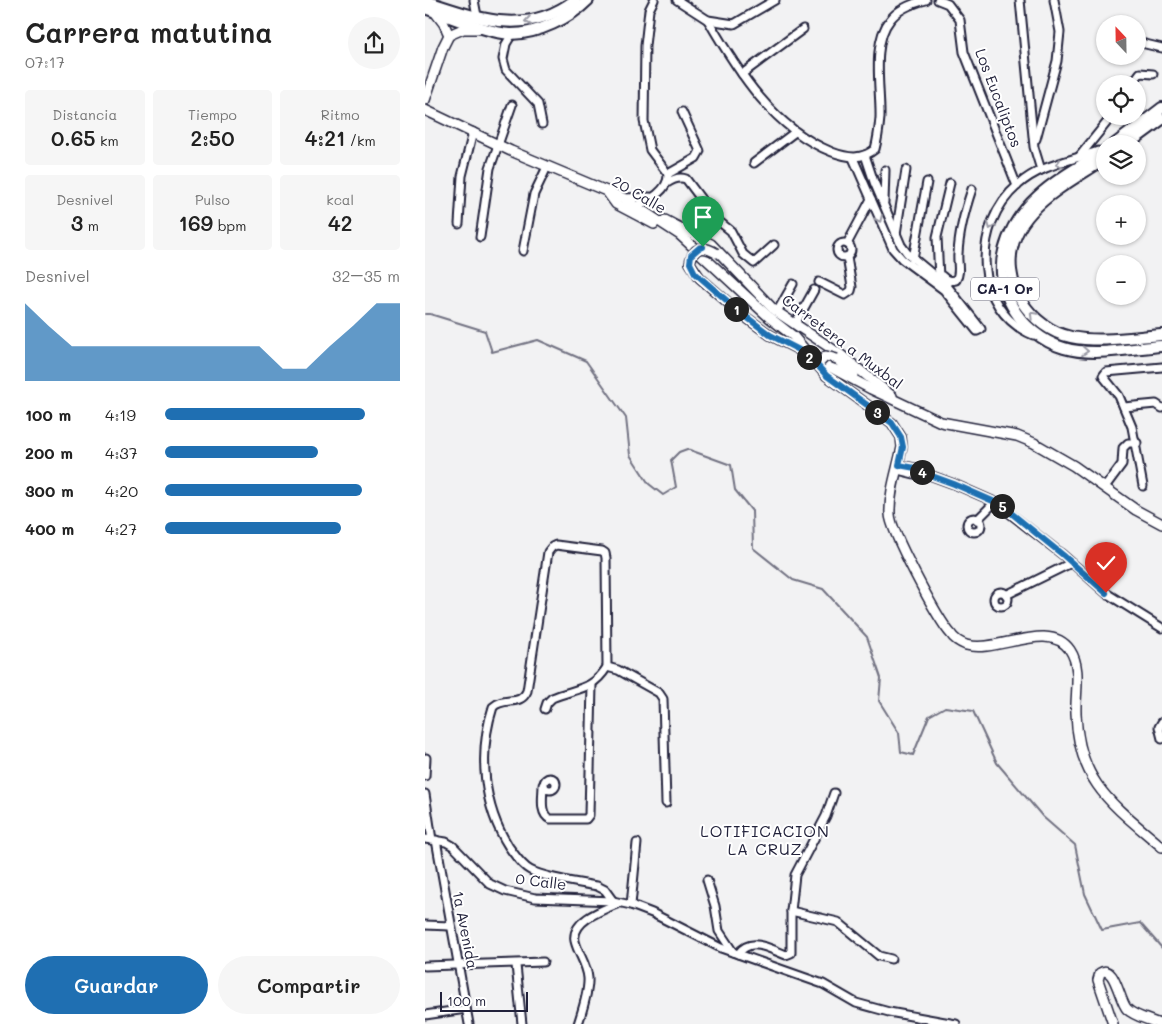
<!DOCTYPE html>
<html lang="es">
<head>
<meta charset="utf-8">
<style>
	:root { --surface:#fff; --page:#f6f6f6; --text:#222; --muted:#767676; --accent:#1f6fb2 }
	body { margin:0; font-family:Mali,sans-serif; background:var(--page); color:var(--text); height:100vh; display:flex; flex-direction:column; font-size:19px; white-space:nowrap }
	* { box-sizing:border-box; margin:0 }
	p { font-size:16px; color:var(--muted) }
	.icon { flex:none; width:28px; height:28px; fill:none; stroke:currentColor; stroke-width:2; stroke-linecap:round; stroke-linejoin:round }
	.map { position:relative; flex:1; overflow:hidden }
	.details { display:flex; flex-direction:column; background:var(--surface); width:425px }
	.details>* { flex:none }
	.needle { width:32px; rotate:338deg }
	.controls { position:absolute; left:671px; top:15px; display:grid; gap:10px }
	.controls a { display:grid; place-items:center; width:50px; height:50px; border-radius:50%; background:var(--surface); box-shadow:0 1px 4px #0004; font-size:25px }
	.scale { position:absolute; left:15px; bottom:12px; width:88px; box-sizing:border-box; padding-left:5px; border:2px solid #22223b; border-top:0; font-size:14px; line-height:18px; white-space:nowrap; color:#22223b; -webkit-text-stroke:4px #fff; paint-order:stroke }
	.pin { position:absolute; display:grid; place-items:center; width:42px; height:42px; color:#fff; margin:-51px -21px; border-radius:50% 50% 50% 0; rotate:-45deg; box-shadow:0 0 5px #0007 }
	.pin .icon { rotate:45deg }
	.km { position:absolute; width:25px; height:25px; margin:-12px; border-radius:50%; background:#222; color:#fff; font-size:14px; line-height:25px; text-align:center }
	.round { display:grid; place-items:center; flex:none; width:52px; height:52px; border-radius:26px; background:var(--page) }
	.overview { display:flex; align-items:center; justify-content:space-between; height:85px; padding:0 25px }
	h1 { font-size:28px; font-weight:600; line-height:38px }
	.stats { display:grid; grid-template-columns:repeat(3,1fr); gap:8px; height:85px; padding:5px 25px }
	.stats div { display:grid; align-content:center; border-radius:5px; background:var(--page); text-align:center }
	.stats b { font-size:21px; font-weight:600 }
	.stats small { font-size:14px; font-weight:400 }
	.stats p { font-size:14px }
	.chart { height:140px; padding:10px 25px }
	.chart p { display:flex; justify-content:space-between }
	.chart svg { width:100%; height:90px; margin-top:5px; fill:var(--accent); opacity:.7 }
	.primary-button { display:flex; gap:10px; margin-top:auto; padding:10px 25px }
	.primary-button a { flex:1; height:58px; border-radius:30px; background:var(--accent); color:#fff; font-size:20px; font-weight:600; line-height:58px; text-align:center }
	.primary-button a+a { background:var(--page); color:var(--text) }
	ul { padding:0 25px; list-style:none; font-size:16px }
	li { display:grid; grid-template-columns:80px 60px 1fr; align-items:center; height:38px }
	li i { height:12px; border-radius:6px; background:var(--accent) }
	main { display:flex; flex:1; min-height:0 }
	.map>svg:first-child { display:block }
</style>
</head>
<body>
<main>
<section class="details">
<div class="overview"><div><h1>Carrera matutina</h1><p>07:17</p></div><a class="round"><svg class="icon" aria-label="share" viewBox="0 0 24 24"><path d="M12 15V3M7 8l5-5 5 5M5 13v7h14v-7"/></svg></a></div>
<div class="stats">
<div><p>Distancia</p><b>0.65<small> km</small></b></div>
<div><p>Tiempo</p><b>2:50</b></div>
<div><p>Ritmo</p><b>4:21<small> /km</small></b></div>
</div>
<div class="stats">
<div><p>Desnivel</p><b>3<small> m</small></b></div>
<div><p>Pulso</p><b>169<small> bpm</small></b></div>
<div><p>kcal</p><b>42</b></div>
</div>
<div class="chart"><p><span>Desnivel</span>32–35 m</p>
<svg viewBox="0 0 160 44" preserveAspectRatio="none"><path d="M0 44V6L10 17L20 27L30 27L40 27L50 27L60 27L70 27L80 27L90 27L100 27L110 38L120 38L130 27L140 17L150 6L160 6V44z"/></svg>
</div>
<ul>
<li><b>100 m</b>4:19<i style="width:85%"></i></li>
<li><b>200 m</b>4:37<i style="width:65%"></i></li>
<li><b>300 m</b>4:20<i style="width:84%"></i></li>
<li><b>400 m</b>4:27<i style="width:75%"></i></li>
</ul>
<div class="primary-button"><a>Guardar</a><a>Compartir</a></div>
</section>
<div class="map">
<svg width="737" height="1024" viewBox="0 0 737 1024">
	<rect width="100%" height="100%" fill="#f2f2f3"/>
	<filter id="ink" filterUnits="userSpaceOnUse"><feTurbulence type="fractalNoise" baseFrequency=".02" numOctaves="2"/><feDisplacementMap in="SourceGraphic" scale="10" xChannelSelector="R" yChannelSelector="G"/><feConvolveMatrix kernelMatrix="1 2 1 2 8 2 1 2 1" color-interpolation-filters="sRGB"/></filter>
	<g filter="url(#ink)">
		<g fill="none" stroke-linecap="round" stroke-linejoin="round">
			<!-- stream -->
			<polyline stroke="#727282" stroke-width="2" points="0,314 5,314 60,331 67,352 113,340 161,361 201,418 205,455 224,484 238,495 251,487 246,460 254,452 262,449 306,465 310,490 327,511 328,548 368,580 398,589 442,637 456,678 454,701 474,733 476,752 488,755 504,716 520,707 548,711 572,763 618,817 650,845 660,894 677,930 715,923 737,948"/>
			<!-- minor casing -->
			<g stroke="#22223b" stroke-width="11">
				<g id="minor">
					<polyline points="49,0 52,16"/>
					<polyline points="252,0 283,20 309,24 350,0"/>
					<polyline points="513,0 523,4 535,20 539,52 592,186"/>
					<polyline points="595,0 609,147 616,170"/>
					<path d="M283 20C313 72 349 129 407 152 423 158 437 160 450 149 453 138 454 129 455 118 456 90 446 43 465 20 473 9 489 3 501 0"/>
					<polyline points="87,34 81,44 78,59 81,70 113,104 117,124"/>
					<polyline points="712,42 737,48"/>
					<polyline points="317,74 378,29"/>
					<polyline points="707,84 715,73 728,74"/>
					<polyline points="611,139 632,61 635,32 629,0"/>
					<polyline points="654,157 687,116"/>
					<polyline points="428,158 468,249 477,259 519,290 552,331 556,329 523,287 482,253 476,245 449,182 440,155"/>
					<polyline points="329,163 370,132"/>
					<polyline points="243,174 271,158 275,151 257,112"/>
					<path d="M242 183C248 179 254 176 261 179L291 219 306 231 318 254 329 263 349 245"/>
					<polyline points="199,198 225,197"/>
					<polyline points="459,202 460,170"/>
					<path d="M211 206C224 201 244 190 243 174L225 150 219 121 220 46 224 10 229 0"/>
					<polyline points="34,224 37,176 48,132"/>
					<polyline points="471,234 481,170"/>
					<polyline points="55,237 65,168 87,105"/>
					<circle cx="419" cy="250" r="7"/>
					<polyline points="422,244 446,199"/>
					<polyline points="98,251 109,194 122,167"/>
					<polyline points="488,259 502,182"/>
					<path d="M517 276C522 281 524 281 531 280 536 272 532 263 533 254 534 231 540 210 547 189"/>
					<polyline points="514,278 512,237 525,183"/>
					<polyline points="394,282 420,295 426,291 427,287 422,257"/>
					<polyline points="352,312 368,284"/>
					<polyline points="370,324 389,290"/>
					<path d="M608 335C548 310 546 225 593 185 615 165 645 161 673 151"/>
					<polyline points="699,407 731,404 737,408"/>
					<polyline points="474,465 490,468 499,473 529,484 570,502 638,555 681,593 737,628"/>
					<polyline points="473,470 489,474 499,473"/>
					<polyline points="718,486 707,427 694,396 678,376 681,372 737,367"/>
					<polyline points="680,487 697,464 698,448 703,443 712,443"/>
					<circle cx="549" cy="525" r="7"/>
					<polyline points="552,520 570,502"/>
					<circle cx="576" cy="599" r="7"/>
					<polyline points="581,595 646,563"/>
					<polyline points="182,667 193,670 234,693 238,699 241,803"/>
					<path d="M120 709 122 703 127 698C151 688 167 691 182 667L181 558 180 553 177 551 131 545 127 547 123 552 102 691C95 707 79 696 68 707 53 753 58 806 84 847 90 855 96 865 105 870 120 878 154 883 172 886L180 890 188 901"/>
					<polyline points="737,722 734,727 737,739"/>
					<polyline points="0,776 1,758"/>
					<circle cx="125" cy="784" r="6"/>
					<path d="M118 785C118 796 114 814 125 819H161L164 815 167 685"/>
					<polyline points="0,794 7,840"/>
					<polyline points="0,839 21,842 28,846 65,884 80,891 110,898 188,901 206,905 227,913 296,948 398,984 431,1003 464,1012 531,1024"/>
					<polyline points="11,840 44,1024"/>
					<polyline points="282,880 290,906 294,931 308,952"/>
					<polyline points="206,905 212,843"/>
					<polyline points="366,911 413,922 454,956 466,959"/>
					<polyline points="0,925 25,926"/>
					<path d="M313 954C326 936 345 949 361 955L366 953V911L370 875 401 816 409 793"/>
					<polyline points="91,965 97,1024"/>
					<polyline points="0,966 118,962"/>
					<polyline points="0,1015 41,1009"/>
					<path d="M153 1024C157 1011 164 992 163 978 162 964 153 954 150 941 146 920 180 909 194 903"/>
				</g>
			</g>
			<!-- major casing -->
			<g stroke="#22223b" stroke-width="12">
				<g id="major">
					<polyline points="24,35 38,29 52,29"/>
					<polyline points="0,100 18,47 24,35 19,24 10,12"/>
					<path d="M0 110 86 151 198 198 255 235 345 318 368 336 402 376 467 423 476 437 477 447C473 468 464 492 465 514 465 530 513 620 526 634 529 639 536 643 541 645 572 654 624 619 645 650 657 668 650 693 651 713 653 783 688 805 737 847"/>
					<polyline points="183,193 191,204 229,224"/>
					<polyline points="240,220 286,244 349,310 416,355 467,396"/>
					<polyline points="315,313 345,335 380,353"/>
					<polyline points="412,359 429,376"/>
					<polyline points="403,366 446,389 516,422 592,436 609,443 649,466 711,510 737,524"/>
					<path d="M688 1024 673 980 675 973C690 963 694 1001 702 1009 710 1017 724 1019 734 1024"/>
				</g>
			</g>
			<!-- highway casing -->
			<g stroke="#22223b" stroke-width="14">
				<g id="highway">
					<path d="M0 1C53 18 100 38 150 0"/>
					<path d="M0 8C24 16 62 33 86 34 113 34 145 18 163 0"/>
					<polyline points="690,144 737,108"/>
					<polyline points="703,144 737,119"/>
					<path d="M680 151C638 177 592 199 579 251 574 270 578 290 587 306 597 325 618 342 639 348 669 357 706 348 737 346"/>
					<path d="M675 162C635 188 580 215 586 270 588 283 590 292 597 302 608 319 626 333 646 337 675 343 708 337 737 335"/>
				</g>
			</g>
			<!-- minor -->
			<use href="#minor" stroke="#fff" stroke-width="7"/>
			<!-- major -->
			<use href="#major" stroke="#fff" stroke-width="9"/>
			<!-- highway -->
			<use href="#highway" stroke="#fff" stroke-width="10"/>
			<!-- major-bridge casing -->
			<g stroke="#22223b" stroke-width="12" stroke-linecap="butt">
				<g id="major-bridge">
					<path d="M291 253C278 245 268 247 265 263L275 278 315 313"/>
					<polyline points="394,363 401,356 412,359"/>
				</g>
			</g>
			<!-- major-bridge -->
			<use href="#major-bridge" stroke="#fff" stroke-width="9"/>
		</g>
		<!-- one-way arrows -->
		<defs><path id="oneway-chevron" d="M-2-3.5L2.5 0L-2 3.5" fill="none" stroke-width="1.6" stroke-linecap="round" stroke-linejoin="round" transform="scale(1.25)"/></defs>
		<g stroke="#9c9ca7">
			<use href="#oneway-chevron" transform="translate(103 21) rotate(171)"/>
			<use href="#oneway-chevron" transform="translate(634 164) rotate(163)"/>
			<use href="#oneway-chevron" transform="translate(454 219) rotate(66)"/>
			<use href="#oneway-chevron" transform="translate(566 226) rotate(112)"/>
			<use href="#oneway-chevron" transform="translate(608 315) rotate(-135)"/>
			<use href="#oneway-chevron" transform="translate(660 351) rotate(4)"/>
		</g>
	</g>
	<g fill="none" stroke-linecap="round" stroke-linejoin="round" filter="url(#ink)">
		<!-- route casing -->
		<g stroke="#fff" stroke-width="10">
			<polyline id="route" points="278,247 274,248 266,255 265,263 270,273 315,312 345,335 382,354 402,376 467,423 476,437 478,447 474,465 490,468 499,473 529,484 570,502 580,508 638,555 681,593"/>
		</g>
		<!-- route -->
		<use href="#route" stroke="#1f6fb2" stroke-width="6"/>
	</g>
	<g text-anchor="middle" stroke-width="4" stroke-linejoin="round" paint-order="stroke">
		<!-- shield labels -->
		<rect fill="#fff" stroke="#646476" stroke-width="1" x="546" y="277.5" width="68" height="23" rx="4"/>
		<g font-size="14" font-weight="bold" fill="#22223b">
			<text x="580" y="294">CA-1 Or</text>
		</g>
		<!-- street labels -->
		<g font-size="15" fill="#22223b" stroke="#fff">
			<text transform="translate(573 98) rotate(69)" y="5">Los Eucaliptos</text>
			<text transform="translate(214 195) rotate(30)" y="5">20 Calle</text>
			<text transform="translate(417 342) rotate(37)" y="5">Carretera a Muxbal</text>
			<text transform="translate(116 882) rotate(7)" y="5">0 Calle</text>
			<text transform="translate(40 930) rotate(79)" y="5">1a Avenida</text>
		</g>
		<!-- neighbourhood labels -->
		<g font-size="16" letter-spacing="1" fill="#22223b" stroke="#fff">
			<text x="340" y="837">LOTIFICACION<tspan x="340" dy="18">LA CRUZ</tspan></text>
		</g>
	</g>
</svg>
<div class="controls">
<a><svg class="needle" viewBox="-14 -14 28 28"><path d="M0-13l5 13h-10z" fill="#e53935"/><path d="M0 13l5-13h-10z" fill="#767676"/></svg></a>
<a><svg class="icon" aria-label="locate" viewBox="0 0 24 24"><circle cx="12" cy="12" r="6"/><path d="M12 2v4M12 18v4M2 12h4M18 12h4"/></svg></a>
<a><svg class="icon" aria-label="layers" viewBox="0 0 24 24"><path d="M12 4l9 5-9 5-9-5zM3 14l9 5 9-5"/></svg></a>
<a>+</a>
<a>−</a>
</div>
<div class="scale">100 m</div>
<div class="pin" style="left:278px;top:247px;background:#1e9e55"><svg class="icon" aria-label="arrive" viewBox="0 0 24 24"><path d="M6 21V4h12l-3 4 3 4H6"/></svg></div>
<div class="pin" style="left:681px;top:593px;background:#d93025"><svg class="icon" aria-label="check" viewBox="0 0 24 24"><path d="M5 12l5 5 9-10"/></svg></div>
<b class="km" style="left:311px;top:309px">1</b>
<b class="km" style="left:384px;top:357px">2</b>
<b class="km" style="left:452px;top:412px">3</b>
<b class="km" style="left:497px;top:472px">4</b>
<b class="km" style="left:577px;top:506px">5</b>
</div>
</main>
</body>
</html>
